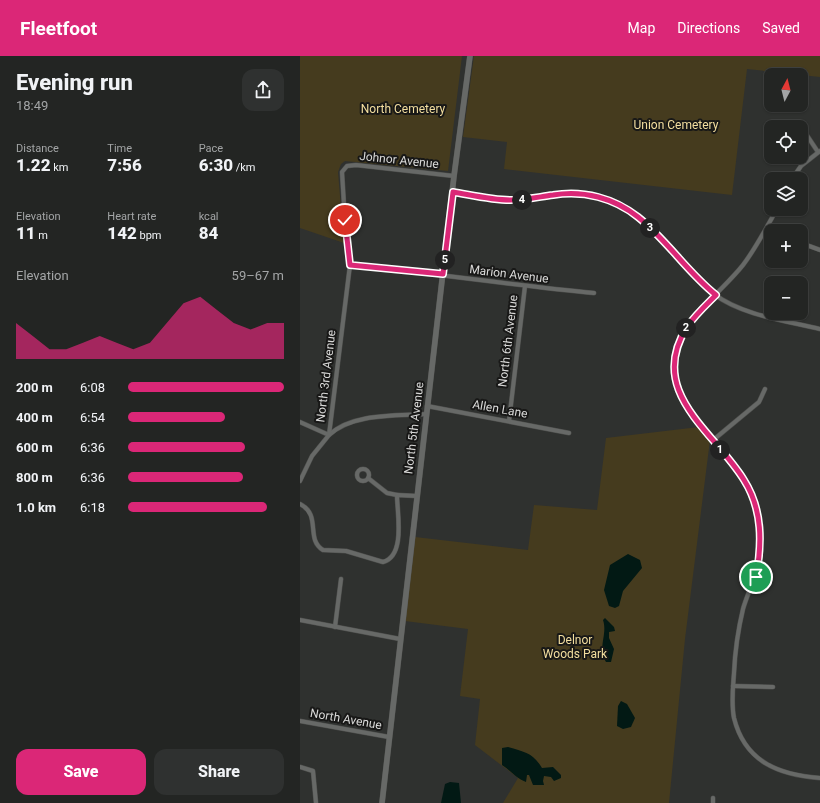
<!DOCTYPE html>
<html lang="en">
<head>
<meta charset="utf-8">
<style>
	:root { --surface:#232523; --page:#2f3130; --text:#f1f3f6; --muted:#a3a5a6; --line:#404241; --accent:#db2777 }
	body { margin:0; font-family:Roboto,sans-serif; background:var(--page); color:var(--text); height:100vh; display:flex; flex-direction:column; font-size:15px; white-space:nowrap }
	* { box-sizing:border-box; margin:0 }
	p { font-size:13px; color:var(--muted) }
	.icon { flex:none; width:22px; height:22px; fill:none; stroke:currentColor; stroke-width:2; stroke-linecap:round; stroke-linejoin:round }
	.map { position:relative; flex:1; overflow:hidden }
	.panel { display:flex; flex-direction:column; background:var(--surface); width:300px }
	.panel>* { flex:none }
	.needle { width:26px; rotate:7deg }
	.controls { position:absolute; left:464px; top:12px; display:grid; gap:8px }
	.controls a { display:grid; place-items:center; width:44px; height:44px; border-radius:8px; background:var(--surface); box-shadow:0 1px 3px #0004,0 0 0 1px var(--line); font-size:20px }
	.pin { position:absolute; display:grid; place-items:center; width:34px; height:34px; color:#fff; margin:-17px; border:2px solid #fff; border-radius:50%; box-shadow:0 1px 4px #0007 }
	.km { position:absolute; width:20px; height:20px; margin:-10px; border-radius:50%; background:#222; color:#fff; font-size:11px; line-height:20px; text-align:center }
	.round { display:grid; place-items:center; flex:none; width:42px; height:42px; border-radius:12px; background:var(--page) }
	.summary { display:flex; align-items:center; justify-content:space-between; height:68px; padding:0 16px }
	h1 { font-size:22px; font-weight:800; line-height:30px }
	.figures { display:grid; grid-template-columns:repeat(3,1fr); gap:6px; height:68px; padding:4px 16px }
	.figures div { display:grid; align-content:center }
	.figures b { font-size:17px; font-weight:800 }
	.figures small { font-size:11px; font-weight:400 }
	.figures p { font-size:11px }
	.chart { height:112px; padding:8px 16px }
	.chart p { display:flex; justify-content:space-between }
	.chart svg { width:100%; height:72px; margin-top:4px; fill:var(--accent); opacity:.7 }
	.action { display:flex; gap:8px; margin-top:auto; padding:8px 16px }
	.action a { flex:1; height:46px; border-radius:12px; background:var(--accent); color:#fff; font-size:16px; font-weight:800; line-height:46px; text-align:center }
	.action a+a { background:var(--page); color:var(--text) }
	ul { padding:0 16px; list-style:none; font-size:13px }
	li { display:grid; grid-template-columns:64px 48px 1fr; align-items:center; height:30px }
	li i { height:10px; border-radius:5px; background:var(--accent) }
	header { display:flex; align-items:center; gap:24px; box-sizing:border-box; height:56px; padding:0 20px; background:var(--accent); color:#fff }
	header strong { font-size:19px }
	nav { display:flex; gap:22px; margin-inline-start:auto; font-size:14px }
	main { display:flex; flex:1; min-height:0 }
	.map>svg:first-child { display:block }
</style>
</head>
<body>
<header>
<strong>Fleetfoot</strong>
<nav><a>Map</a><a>Directions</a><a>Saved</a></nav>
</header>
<main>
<section class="panel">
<div class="summary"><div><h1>Evening run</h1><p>18:49</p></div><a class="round"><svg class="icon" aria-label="share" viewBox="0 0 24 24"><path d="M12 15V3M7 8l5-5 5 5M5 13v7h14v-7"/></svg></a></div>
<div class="figures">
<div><p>Distance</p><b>1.22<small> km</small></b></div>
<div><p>Time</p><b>7:56</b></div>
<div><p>Pace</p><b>6:30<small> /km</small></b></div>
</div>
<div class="figures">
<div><p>Elevation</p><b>11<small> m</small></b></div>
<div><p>Heart rate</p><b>142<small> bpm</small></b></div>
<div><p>kcal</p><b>84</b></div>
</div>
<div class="chart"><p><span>Elevation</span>59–67 m</p>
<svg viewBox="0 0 160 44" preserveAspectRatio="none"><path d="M0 44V22L10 30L20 38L30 38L40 34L50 30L60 34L70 38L80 34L90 22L100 10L110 6L120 14L130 22L140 26L150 22L160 22V44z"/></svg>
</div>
<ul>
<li><b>200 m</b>6:08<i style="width:100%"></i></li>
<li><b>400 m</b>6:54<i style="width:62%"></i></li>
<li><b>600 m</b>6:36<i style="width:75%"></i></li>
<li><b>800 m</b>6:36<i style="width:74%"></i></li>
<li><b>1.0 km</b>6:18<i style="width:89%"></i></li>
</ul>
<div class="action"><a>Save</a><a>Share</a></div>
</section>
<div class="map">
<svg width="520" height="747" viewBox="0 0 520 747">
	<rect width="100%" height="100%" fill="#2f312f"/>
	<!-- green -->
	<g fill="#453b1e">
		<polygon points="0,0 162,0 148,115 45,105 41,108 38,116 44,187 0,172"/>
		<polygon points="174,0 520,0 520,21 447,13 432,139 204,113 207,86 163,81"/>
		<polygon points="399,371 410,384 385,583 369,747 203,747 218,722 175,689 180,643 160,640 168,573 105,565 115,481 228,494 234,449 297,454 306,382"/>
	</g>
	<!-- water -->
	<g fill="#021914">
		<polygon points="328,498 340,504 342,512 323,535 319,550 315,552 309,550 304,534 310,509"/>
		<path d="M305 562 314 571 315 575 309 576V582L314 593 311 606H306C297 591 308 579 303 564Z"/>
		<polygon points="321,645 327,648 335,662 331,671 323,673 317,670 318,650"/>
		<path d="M208 691C225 696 233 697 242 712L253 711 261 719V722L254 725 251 721 244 720 243 725 244 729H233L229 719H227L226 726C216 722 211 715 202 709V692Z"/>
		<polygon points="150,726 159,727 161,747 141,747 145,728"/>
	</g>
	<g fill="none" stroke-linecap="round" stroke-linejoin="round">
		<!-- street casing -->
		<g stroke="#4e4f4d" stroke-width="5">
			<g id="street">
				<polyline points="502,72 518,96"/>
				<polyline points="492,123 501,110 520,95"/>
				<path d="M153 136C171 139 191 144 210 144 249 145 274 128 314 146 356 165 379 210 414 238 441 259 487 265 520 273"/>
				<path d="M477 153C466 172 456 192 443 209 420 238 384 261 376 299 364 359 434 392 452 443 459 462 461 480 459 500 458 519 448 535 443 553 438 574 435 595 434 617 433 632 431 647 434 662 445 706 479 719 520 722"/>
				<polyline points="468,169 479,175"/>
				<polyline points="501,187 520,194"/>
				<path d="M50 209C131 217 212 229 294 237"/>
				<polyline points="127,350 269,377"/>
				<polyline points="209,365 225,230"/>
				<path d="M0 366 29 379C52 357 96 360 126 358"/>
				<polyline points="412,385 459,346 465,333"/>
				<circle cx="63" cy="419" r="6"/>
				<polyline points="68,422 87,437 97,439"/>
				<polyline points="0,425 12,400 29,379 50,209 44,149 42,116 47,110 56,109 154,120"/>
				<path d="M0 448C22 459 5 483 23 494L46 495 83 506C106 500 97 456 97 439L117 440"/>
				<polyline points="0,564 100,583"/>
				<polyline points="35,571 41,523"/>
				<polyline points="433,630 473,631"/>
				<polyline points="0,665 89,681"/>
				<polyline points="0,711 13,715 16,747"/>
				<polyline points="413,747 413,742"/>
			</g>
		</g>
		<!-- secondary casing -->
		<g stroke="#4e4f4d" stroke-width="6">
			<polyline id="secondary" points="82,747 154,120 170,0"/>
		</g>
		<!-- street -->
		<use href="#street" stroke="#676967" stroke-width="4"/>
		<!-- secondary -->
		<use href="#secondary" stroke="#676967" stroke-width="5.5"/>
	</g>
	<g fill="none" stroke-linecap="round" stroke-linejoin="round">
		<!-- route casing -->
		<g stroke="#fff" stroke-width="8">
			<path id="route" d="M45 164 50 209 143 218 153 136C171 139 191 144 210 144 225 144 238 141 253 139 284 134 314 142 338 161 367 184 387 216 416 239 406 249 395 259 387 271 346 336 414 375 444 424 463 454 462 488 456 521"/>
		</g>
		<!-- route -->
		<use href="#route" stroke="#db2777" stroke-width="5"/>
	</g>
	<g text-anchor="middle" stroke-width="4" stroke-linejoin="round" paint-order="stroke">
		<!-- park labels -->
		<g font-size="12" fill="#f3de9f" stroke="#181817">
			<text x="103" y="57">North Cemetery</text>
			<text x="376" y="73">Union Cemetery</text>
			<text x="275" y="588">Delnor<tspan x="275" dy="14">Woods Park</tspan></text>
		</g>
		<!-- street labels -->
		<g font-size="12" fill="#dadad9" stroke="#181817">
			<text transform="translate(99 104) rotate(6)" y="4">Johnor Avenue</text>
			<text transform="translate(209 218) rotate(7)" y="4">Marion Avenue</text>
			<text transform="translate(208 285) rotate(-83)" y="4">North 6th Avenue</text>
			<text transform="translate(26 320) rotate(-83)" y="4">North 3rd Avenue</text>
			<text transform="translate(200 353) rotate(10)" y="4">Allen Lane</text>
			<text transform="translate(114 372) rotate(-83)" y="4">North 5th Avenue</text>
			<text transform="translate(46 663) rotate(10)" y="4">North Avenue</text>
		</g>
	</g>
</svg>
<div class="controls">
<a><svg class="needle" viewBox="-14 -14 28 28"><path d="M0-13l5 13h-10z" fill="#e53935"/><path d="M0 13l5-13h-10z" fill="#a3a5a6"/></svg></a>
<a><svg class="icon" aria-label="locate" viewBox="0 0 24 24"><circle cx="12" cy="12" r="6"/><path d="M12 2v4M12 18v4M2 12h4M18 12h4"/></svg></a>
<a><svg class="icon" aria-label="layers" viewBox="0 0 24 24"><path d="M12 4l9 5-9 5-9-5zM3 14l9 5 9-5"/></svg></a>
<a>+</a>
<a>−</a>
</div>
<div class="pin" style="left:456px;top:521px;background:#1e9e55"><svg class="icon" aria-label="arrive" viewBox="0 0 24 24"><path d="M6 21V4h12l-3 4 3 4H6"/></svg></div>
<div class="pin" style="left:45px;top:164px;background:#d93025"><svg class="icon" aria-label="check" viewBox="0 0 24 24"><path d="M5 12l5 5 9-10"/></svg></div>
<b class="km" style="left:420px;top:394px">1</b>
<b class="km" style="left:386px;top:272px">2</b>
<b class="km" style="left:350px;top:172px">3</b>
<b class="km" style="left:222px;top:144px">4</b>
<b class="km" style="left:145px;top:204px">5</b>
</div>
</main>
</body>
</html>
